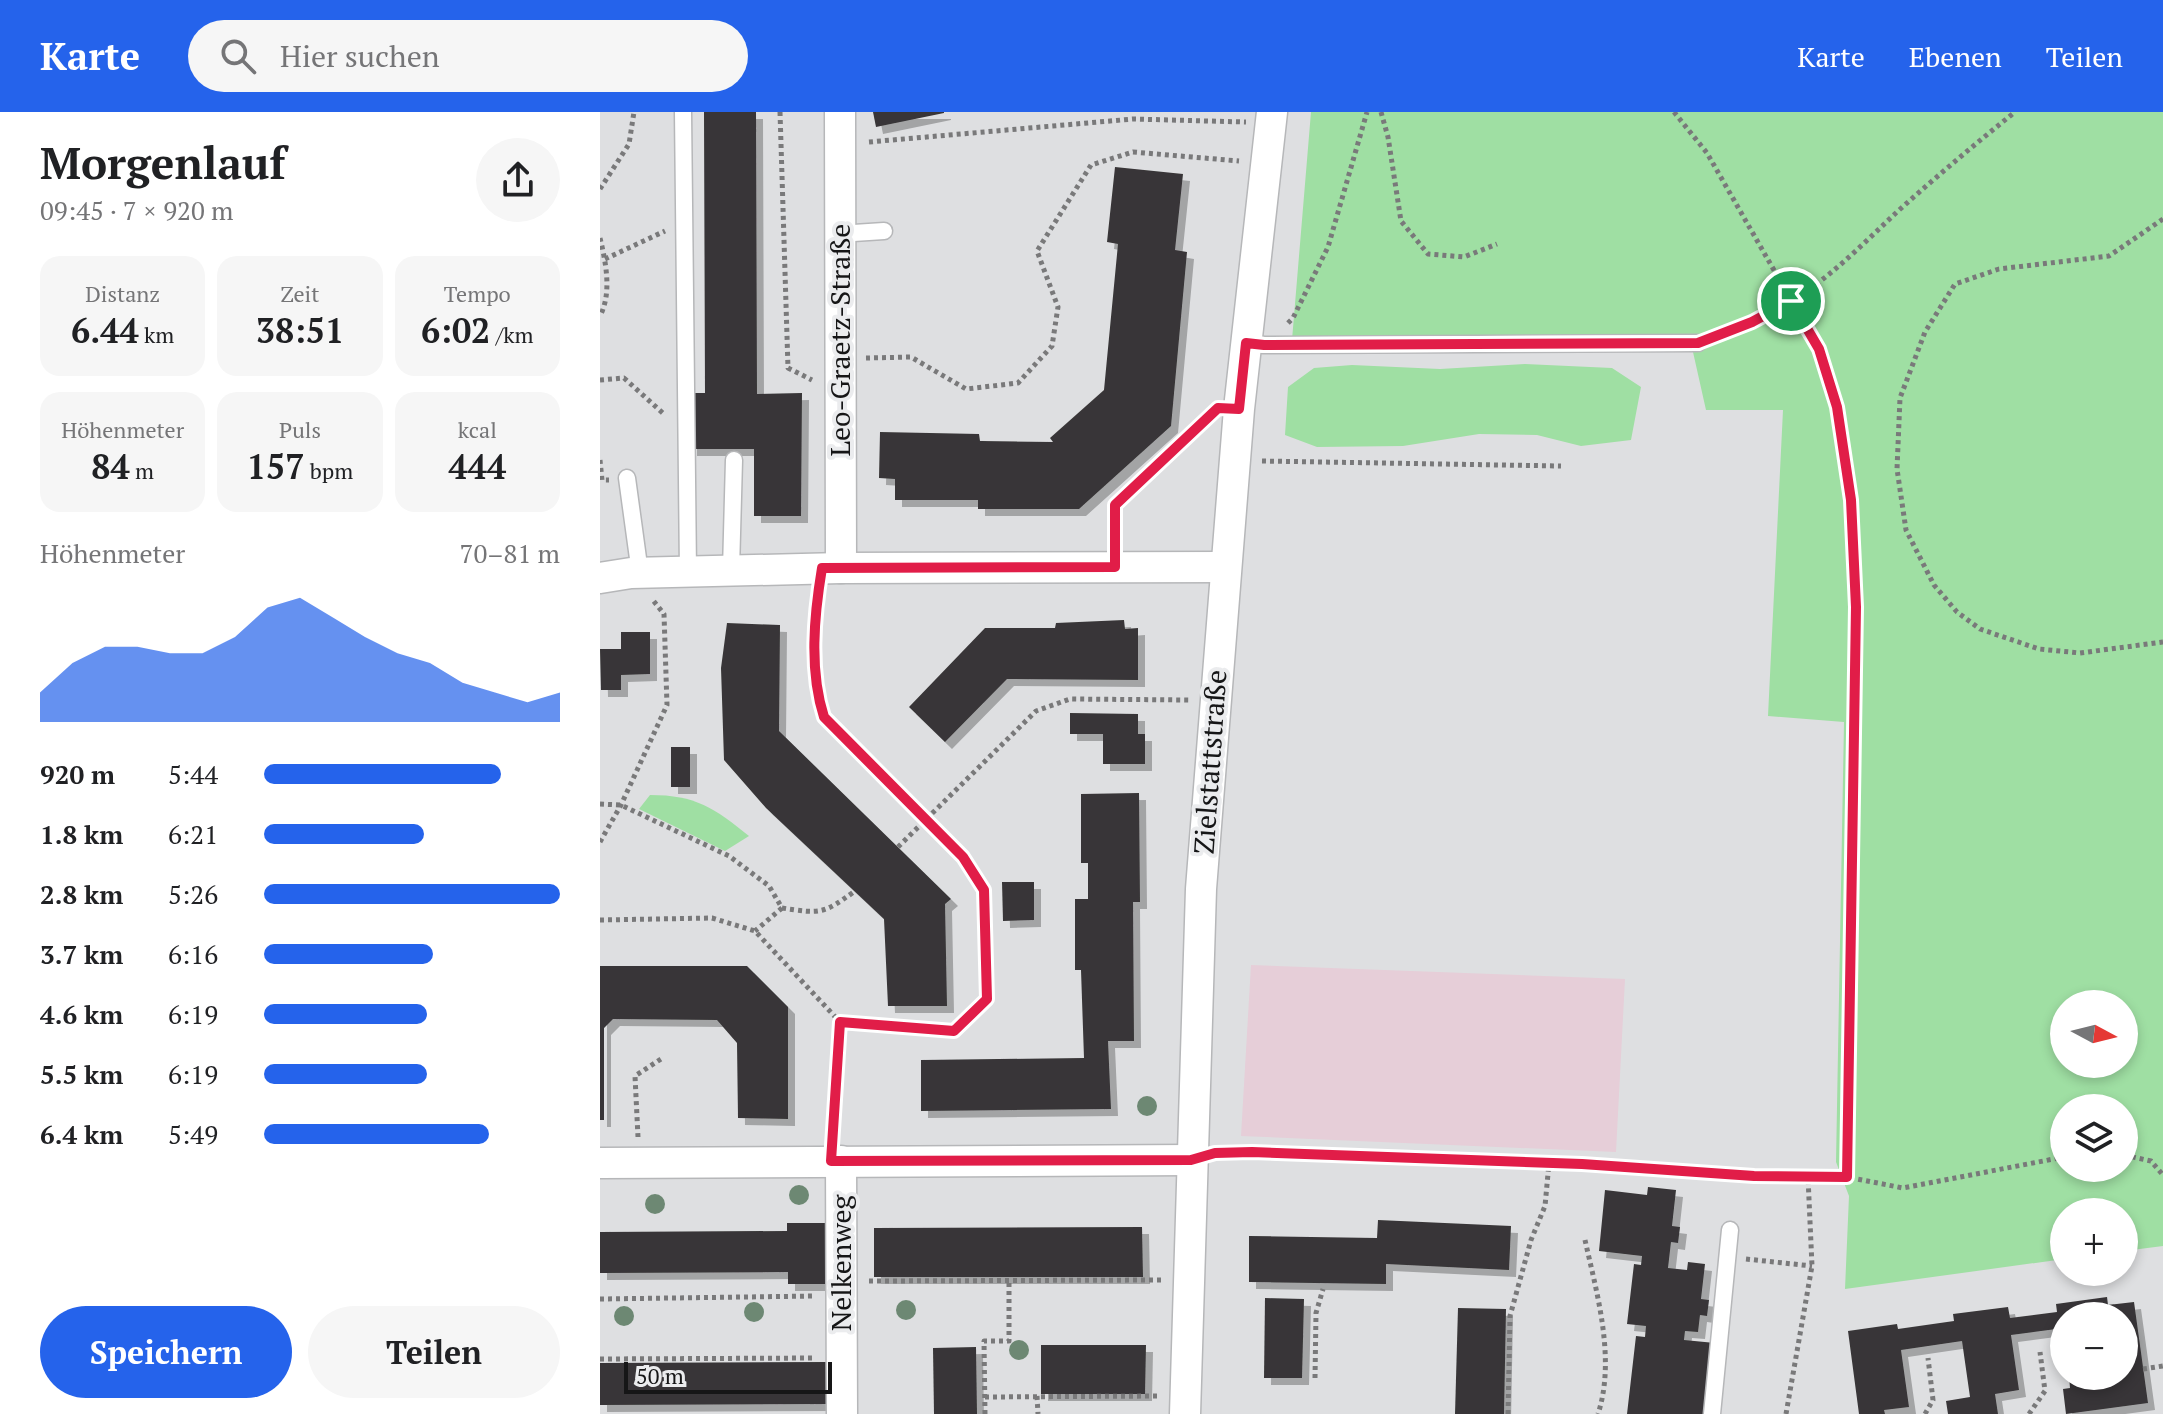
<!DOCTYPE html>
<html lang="de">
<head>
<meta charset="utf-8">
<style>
	:root { --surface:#fff; --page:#f6f6f6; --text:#202124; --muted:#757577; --accent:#2563eb }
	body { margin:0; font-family:"PT Serif",serif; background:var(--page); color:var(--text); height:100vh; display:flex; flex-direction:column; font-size:30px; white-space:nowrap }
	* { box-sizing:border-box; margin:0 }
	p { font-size:26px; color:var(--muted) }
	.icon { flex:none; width:44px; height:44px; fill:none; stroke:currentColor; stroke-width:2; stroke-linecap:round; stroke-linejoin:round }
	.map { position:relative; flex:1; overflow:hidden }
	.panel { display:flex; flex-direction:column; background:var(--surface); width:600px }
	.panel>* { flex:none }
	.needle { width:52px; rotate:97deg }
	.fabs { position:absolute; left:1450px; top:878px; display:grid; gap:16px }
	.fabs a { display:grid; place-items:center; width:88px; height:88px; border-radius:50%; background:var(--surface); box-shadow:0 4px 12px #0003; font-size:40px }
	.scale { position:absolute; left:24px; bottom:20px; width:208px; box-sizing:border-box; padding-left:8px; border:4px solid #161617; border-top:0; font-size:22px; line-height:28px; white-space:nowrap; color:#161617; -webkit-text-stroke:6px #ebecee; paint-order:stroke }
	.pin { position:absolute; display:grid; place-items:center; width:68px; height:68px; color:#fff; margin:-34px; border:4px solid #fff; border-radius:50%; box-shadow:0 2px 8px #0007 }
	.round { display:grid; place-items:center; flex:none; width:84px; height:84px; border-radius:42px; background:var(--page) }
	.overview { display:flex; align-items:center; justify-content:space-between; height:136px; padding:0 40px }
	h1 { font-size:44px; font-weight:800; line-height:60px }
	.metrics { display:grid; grid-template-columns:repeat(3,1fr); gap:12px; height:136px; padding:8px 40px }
	.metrics div { display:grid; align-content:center; border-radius:20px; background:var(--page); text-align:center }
	.metrics b { font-size:34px; font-weight:800 }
	.metrics small { font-size:22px; font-weight:400 }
	.metrics p { font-size:22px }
	.chart { height:224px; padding:16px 40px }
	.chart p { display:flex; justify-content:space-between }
	.chart svg { width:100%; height:144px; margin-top:8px; fill:var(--accent); opacity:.7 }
	.primary-button { display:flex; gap:16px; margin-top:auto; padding:16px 40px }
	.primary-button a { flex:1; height:92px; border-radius:48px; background:var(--accent); color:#fff; font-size:32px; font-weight:800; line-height:92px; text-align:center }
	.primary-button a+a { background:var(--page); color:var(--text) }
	ul { padding:0 40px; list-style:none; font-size:26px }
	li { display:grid; grid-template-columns:128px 96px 1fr; align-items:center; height:60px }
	li i { height:20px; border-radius:10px; background:var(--accent) }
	header { display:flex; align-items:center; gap:48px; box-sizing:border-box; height:112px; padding:0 40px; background:var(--accent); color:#fff }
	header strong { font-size:38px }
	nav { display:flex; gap:44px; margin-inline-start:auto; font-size:28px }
	.search { width:560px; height:72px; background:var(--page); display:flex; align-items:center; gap:20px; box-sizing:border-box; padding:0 28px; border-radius:44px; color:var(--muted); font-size:30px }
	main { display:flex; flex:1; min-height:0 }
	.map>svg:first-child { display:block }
</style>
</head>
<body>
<header>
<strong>Karte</strong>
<div class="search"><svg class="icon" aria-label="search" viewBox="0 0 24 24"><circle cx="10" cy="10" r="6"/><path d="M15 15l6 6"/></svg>Hier suchen</div>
<nav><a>Karte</a><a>Ebenen</a><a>Teilen</a></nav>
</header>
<main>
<section class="panel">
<div class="overview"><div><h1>Morgenlauf</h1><p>09:45 · 7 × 920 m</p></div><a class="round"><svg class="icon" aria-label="share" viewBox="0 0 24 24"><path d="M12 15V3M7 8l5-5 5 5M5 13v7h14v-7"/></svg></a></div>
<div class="metrics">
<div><p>Distanz</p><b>6.44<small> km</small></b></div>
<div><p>Zeit</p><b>38:51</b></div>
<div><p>Tempo</p><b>6:02<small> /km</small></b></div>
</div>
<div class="metrics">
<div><p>Höhenmeter</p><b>84<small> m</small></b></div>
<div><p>Puls</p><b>157<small> bpm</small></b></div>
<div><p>kcal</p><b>444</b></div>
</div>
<div class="chart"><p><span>Höhenmeter</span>70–81 m</p>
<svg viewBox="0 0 160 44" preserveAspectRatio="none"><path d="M0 44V35L10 26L20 21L30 21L40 23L50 23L60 18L70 9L80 6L90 12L100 18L110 23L120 26L130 32L140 35L150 38L160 35V44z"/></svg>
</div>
<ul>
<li><b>920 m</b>5:44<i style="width:80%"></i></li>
<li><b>1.8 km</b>6:21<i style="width:54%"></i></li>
<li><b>2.8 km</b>5:26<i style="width:100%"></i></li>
<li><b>3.7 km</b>6:16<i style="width:57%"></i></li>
<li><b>4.6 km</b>6:19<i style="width:55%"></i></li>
<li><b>5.5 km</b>6:19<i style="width:55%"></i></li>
<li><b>6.4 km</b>5:49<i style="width:76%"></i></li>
</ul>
<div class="primary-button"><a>Speichern</a><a>Teilen</a></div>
</section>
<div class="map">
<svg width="1563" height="1302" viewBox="0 0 1563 1302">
	<defs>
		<filter id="shadow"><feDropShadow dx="7" dy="7" stdDeviation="0" flood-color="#0004"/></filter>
	</defs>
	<rect width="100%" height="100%" fill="#dedfe1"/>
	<!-- education -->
	<polygon fill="#e6ced8" points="651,853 1025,867 1016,1040 641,1024"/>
	<!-- green -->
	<g fill="#9fdfa3" fill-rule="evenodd">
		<path d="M711 0H1563V1134L1524 1139V1100H1464V1147L1245 1177 1249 1084 1236 1050 1244 610 1168 604 1183 298H1106L1093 240H691ZM1464 892H1524V952H1464ZM1464 996H1524V1056H1464Z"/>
		<polygon points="925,252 1012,256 1041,275 1031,328 981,334 937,323 879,322 803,334 717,335 685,323 688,275 714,256 752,253 840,257"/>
		<path d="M50 683C96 683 114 696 149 724L125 739 39 697Z"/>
	</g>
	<!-- building -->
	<g fill="#383637" filter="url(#shadow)">
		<polygon points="104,0 156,0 157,282 202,281 201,404 154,404 154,337 90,337 90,281 105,281"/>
		<polygon points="273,0 344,0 344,1 276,15"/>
		<polygon points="515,55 583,62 575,138 587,140 571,314 479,397 378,397 378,388 295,388 295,367 279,366 280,320 379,322 380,329 453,330 450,326 504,278 518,132 507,130"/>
		<polygon points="524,508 525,517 538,516 538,568 407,567 345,630 309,595 385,516 455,516 456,511"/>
		<polygon points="127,511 180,513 179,619 351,787 345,792 347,894 288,894 284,807 166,696 124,648 121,556"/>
		<polygon points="21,520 50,520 50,562 21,563 21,578 1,578 0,537 21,537"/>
		<polygon points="470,601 538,602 538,622 545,622 545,652 503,652 503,622 470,622"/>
		<rect x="71" y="635" width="19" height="40"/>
		<polygon points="539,681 540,790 533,790 534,929 508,929 511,997 321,999 321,948 484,946 481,858 475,858 475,787 488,787 488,751 481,751 481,682"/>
		<polygon points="402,770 434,770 434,808 403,809"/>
		<polygon points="0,854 147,854 188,895 188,1007 138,1006 137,931 117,908 13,907 4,916 4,1008 0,1008"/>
		<polygon points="1048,1075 1076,1078 1072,1114 1080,1115 1078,1131 1071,1130 1068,1156 1087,1158 1088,1150 1105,1152 1101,1187 1109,1188 1107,1204 1100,1203 1098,1220 1085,1219 1084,1228 1115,1231 1107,1302 1027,1302 1036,1224 1045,1225 1046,1214 1027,1212 1034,1152 1041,1153 1042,1144 999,1139 1005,1078 1047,1083"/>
		<polygon points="778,1108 911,1114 909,1158 786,1152 786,1172 649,1170 649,1124 777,1126"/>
		<polygon points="187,1111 226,1111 227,1172 188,1172 188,1160 0,1161 0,1120 187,1119"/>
		<polygon points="542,1115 543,1165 274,1165 274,1116"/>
		<polygon points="1507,1185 1508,1193 1534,1190 1548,1291 1466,1302 1463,1277 1470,1276 1469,1264 1524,1264 1524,1204 1464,1204 1464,1216 1411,1223 1419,1278 1395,1282 1398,1302 1348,1302 1346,1289 1370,1285 1362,1229 1301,1238 1309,1295 1284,1298 1285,1302 1259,1302 1248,1219 1297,1212 1298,1217 1354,1209 1353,1202 1408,1195 1410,1206 1457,1200 1456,1192"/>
		<polygon points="665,1186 704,1187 702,1266 664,1266"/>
		<polygon points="858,1196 906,1197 904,1302 855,1302"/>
		<polygon points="441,1233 546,1233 545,1282 441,1282"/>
		<polygon points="376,1235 377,1302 334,1302 333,1236"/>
		<polygon points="230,1250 230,1292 0,1293 0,1251"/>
	</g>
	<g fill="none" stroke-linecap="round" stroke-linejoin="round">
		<!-- service casing -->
		<g stroke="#b6b7b9" stroke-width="19">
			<g id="service">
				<polyline points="83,0 88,460"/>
				<polyline points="238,122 284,119"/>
				<polyline points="646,231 664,233 1098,231"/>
				<polyline points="27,366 40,461"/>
				<polyline points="131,458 134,348"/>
				<polyline points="1112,1302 1130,1118"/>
			</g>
		</g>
		<!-- minor casing -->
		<g stroke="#b6b7b9" stroke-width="33">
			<g id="minor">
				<polyline points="240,0 241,456"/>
				<polyline points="0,466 31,461 241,456 625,455"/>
				<polyline points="241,1049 242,1302"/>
				<polyline points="0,1051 591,1048"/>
				<polyline points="585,1302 601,777 639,297 672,0"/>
			</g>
		</g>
		<!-- path -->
		<g stroke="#79797a" stroke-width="5" stroke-dasharray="4 4" stroke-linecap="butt">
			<polyline points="180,0 188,256 212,268"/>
			<polyline points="781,0 788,25 801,109 828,142 864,145 897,132"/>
			<polyline points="1074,0 1107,41 1219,237 1237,295 1251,388 1256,495 1247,1065"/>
			<polyline points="269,30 533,7 646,10"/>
			<polyline points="0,77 29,32 34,0"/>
			<polyline points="1563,107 1509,144 1399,157 1355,172 1325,220 1300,286 1297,357 1306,418 1334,473 1357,500 1380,517 1439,537 1480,541 1563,530"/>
			<path d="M0 126C6 151 12 181 0 204"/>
			<polyline points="5,147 65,119"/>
			<polyline points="688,211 693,206 728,135 767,0"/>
			<path d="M1117 224C1142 214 1167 204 1190 190 1230 166 1264 131 1298 99 1336 65 1375 32 1415 0"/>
			<polyline points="266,246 311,245 366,277 418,271 452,234 458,195 437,139 491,53 533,40 639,49"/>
			<polyline points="0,268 24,266 65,303"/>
			<polyline points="0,348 2,368 9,368"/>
			<polyline points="662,349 961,354"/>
			<polyline points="515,430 515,393 609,305"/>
			<polyline points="0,692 21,693 129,744 169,774 182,796 155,819"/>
			<polyline points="0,730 21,693 67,593 64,502 52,487"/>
			<polyline points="298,735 436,599 470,587 591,588"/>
			<path d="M182 796C221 802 223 802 255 779"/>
			<polyline points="0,808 112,806 155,819 240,910 354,919 387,887 384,778 363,745 224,605 216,580 217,483"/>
			<polyline points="38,1025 35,964 64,945"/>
			<polyline points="233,1025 240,910"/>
			<polyline points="619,1041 982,1052 1154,1064 1247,1065 1303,1076 1464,1045"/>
			<polyline points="1524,1043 1551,1049 1563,1063"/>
			<path d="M985 1128C997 1182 1016 1247 998 1302"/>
			<polyline points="1146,1147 1212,1154"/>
			<polyline points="269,1169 563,1168"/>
			<polyline points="0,1187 215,1184"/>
			<polyline points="0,1247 215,1246"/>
			<polyline points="1543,1257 1563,1254"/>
			<polyline points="715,1266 716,1201 723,1177"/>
			<polyline points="437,1284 438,1302"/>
			<polyline points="385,1285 560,1284"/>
			<polyline points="385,1302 384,1229 409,1229 409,1168"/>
			<polyline points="908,1302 910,1204 931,1128 945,1094 949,1051"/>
			<polyline points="1186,1302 1212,1154 1208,1065"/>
			<polyline points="1325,1302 1333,1288 1328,1246"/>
			<polyline points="1429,1302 1445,1279 1440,1240"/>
		</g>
		<!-- service -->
		<use href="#service" stroke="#fff" stroke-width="16"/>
		<!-- minor -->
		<use href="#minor" stroke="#fff" stroke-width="30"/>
	</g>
	<!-- trees -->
	<g fill="#6d8873">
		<circle cx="547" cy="994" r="10"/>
		<circle cx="199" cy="1083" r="10"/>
		<circle cx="55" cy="1092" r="10"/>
		<circle cx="306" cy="1198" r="10"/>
		<circle cx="154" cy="1200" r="10"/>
		<circle cx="24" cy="1204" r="10"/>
		<circle cx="419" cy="1238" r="10"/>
	</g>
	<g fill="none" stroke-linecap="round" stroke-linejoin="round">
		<!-- route casing -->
		<g stroke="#fff" stroke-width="16">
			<path id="route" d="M1191 189 1219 237 1237 295 1251 388 1256 495 1247 1065 1154 1064 982 1052 652 1040 615 1041 591 1048 231 1049 240 910 354 919 387 887 384 778 363 745 224 605C209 558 214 504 222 456L515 455V393L618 296 639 297 646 231 664 233 1098 231 1152 210Z"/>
		</g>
		<!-- route -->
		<use href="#route" stroke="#e11d48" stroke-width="10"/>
	</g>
	<g text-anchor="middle" stroke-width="8" stroke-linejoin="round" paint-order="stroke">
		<!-- street labels -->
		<g font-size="28" fill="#161617" stroke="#ebecee">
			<text transform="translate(240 228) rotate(-90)" y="10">Leo-Graetz-Straße</text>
			<text transform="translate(610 650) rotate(-86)" y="10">Zielstattstraße</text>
			<text transform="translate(241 1151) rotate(-90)" y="10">Nelkenweg</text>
		</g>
	</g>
</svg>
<div class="fabs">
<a><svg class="needle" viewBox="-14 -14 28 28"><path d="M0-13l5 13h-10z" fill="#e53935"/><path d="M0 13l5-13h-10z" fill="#757577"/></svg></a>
<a><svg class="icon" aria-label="layers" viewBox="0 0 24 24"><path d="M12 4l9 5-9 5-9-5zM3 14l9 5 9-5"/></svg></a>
<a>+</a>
<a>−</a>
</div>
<div class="scale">50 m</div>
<div class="pin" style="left:1191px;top:189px;background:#1e9e55"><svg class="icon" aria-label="arrive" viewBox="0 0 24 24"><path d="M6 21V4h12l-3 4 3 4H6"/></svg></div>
</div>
</main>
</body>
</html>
